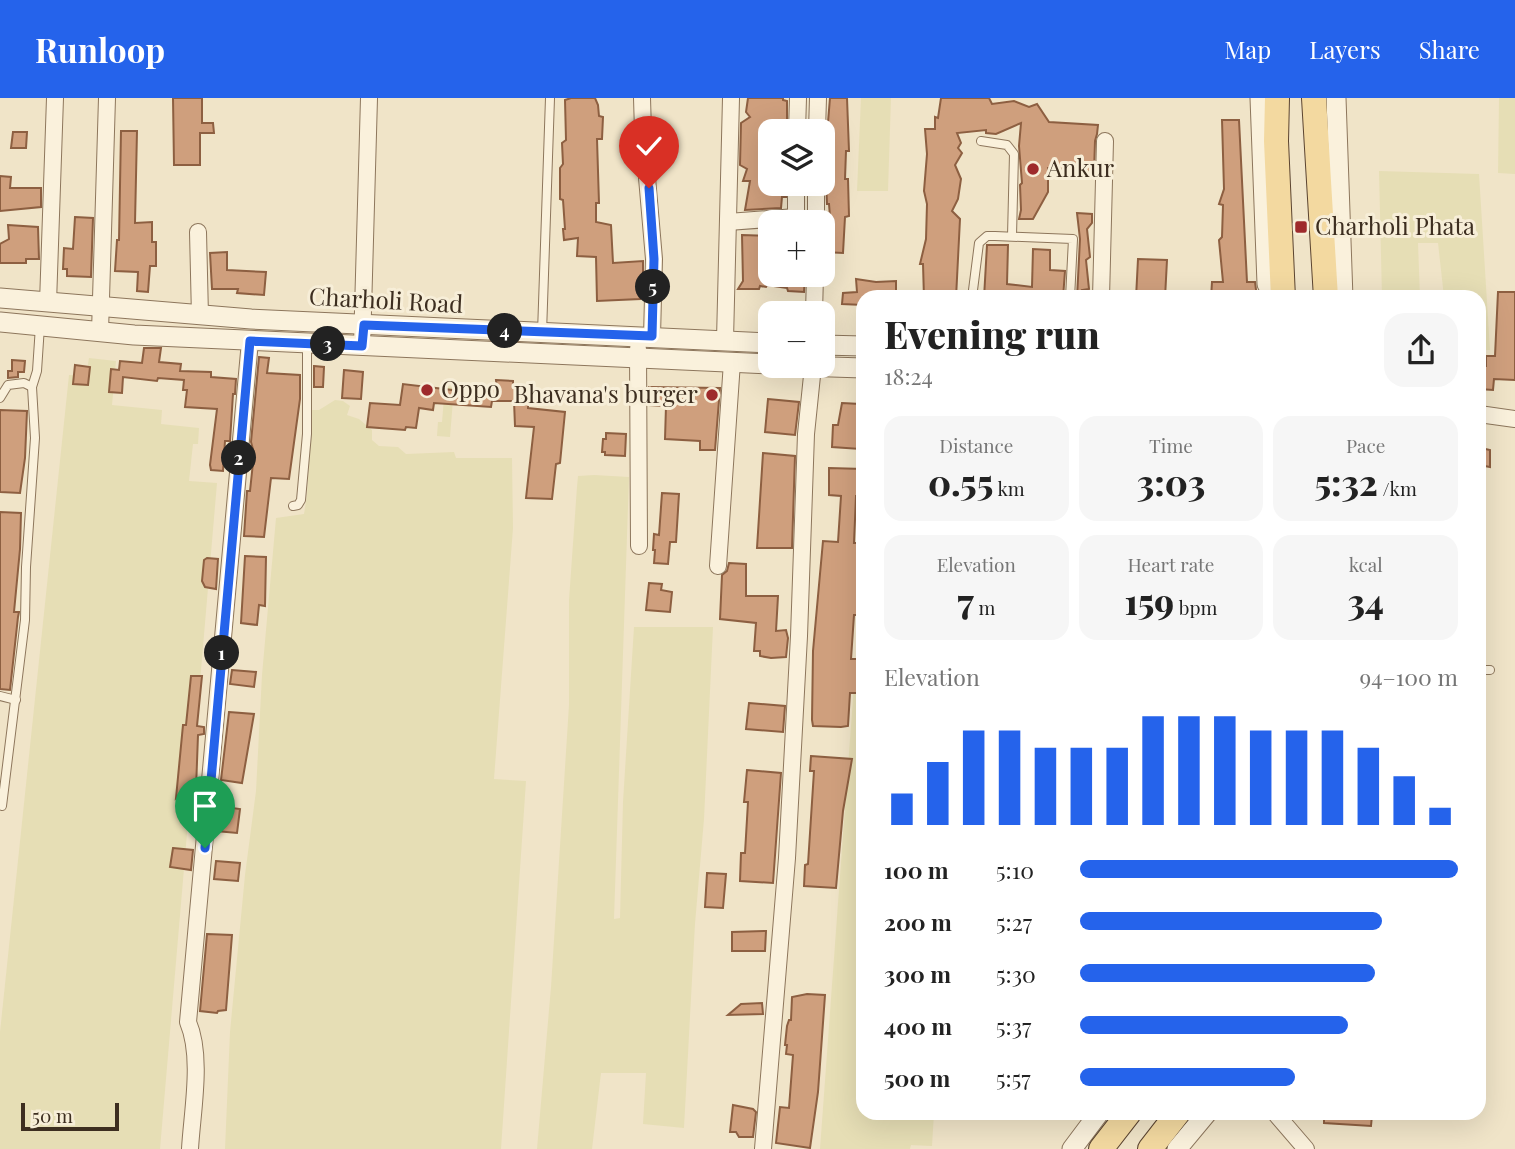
<!DOCTYPE html>
<html lang="en">
<head>
<meta charset="utf-8">
<style>
	:root { --surface:#fff; --page:#f6f6f6; --text:#222; --muted:#767676; --accent:#2563eb }
	body { margin:0; font-family:"Playfair Display",serif; background:var(--page); color:var(--text); height:100vh; display:flex; flex-direction:column; font-size:26px; white-space:nowrap }
	* { box-sizing:border-box; margin:0 }
	p { font-size:23px; color:var(--muted) }
	.icon { flex:none; width:38px; height:38px; fill:none; stroke:currentColor; stroke-width:2; stroke-linecap:round; stroke-linejoin:round }
	.map { position:relative; flex:1; overflow:hidden }
	.side { position:absolute; left:856px; top:192px; width:630px; height:830px; display:flex; flex-direction:column; background:var(--surface); border-radius:21px; box-shadow:0 7px 28px #0002 }
	.side>* { flex:none }
	.controls { position:absolute; left:758px; top:21px; display:grid; gap:14px }
	.controls a { display:grid; place-items:center; width:77px; height:77px; border-radius:14px; background:var(--surface); box-shadow:0 7px 28px #0002; font-size:35px }
	.scale { position:absolute; left:21px; bottom:18px; width:98px; box-sizing:border-box; padding-left:7px; border:4px solid #3d2e20; border-top:0; font-size:19px; line-height:24px; white-space:nowrap; color:#3d2e20; -webkit-text-stroke:5px #f7eed8; paint-order:stroke }
	.pin { position:absolute; display:grid; place-items:center; width:60px; height:60px; color:#fff; margin:-72px -30px; border-radius:50% 50% 50% 0; rotate:-45deg; box-shadow:0 0 7px #0007 }
	.pin .icon { rotate:45deg }
	.km { position:absolute; width:35px; height:35px; margin:-18px; border-radius:50%; background:#222; color:#fff; font-size:19px; line-height:35px; text-align:center }
	.round { display:grid; place-items:center; flex:none; width:74px; height:74px; border-radius:21px; background:var(--page) }
	.summary { display:flex; align-items:center; justify-content:space-between; height:119px; padding:0 28px }
	h1 { font-size:38px; font-weight:800; line-height:52px }
	.metrics { display:grid; grid-template-columns:repeat(3,1fr); gap:10px; height:119px; padding:7px 28px }
	.metrics div { display:grid; align-content:center; border-radius:18px; background:var(--page); text-align:center }
	.metrics b { font-size:35px; font-weight:800 }
	.metrics small { font-size:19px; font-weight:400 }
	.metrics p { font-size:19px }
	.chart { height:196px; padding:14px 28px }
	.chart p { display:flex; justify-content:space-between }
	.chart svg { width:100%; height:126px; margin-top:7px; stroke:var(--accent); stroke-width:6 }
	ul { padding:0 28px; list-style:none; font-size:23px }
	li { display:grid; grid-template-columns:112px 84px 1fr; align-items:center; height:52px }
	li i { height:18px; border-radius:9px; background:var(--accent) }
	header { display:flex; align-items:center; gap:42px; box-sizing:border-box; height:98px; padding:0 35px; background:var(--accent); color:#fff }
	header strong { font-size:33px }
	nav { display:flex; gap:38px; margin-inline-start:auto; font-size:24px }
	.map>svg:first-child { display:block }
</style>
</head>
<body>
<header>
<strong>Runloop</strong>
<nav><a>Map</a><a>Layers</a><a>Share</a></nav>
</header>
<div class="map">
<svg width="1515" height="1051" viewBox="0 0 1515 1051">
	<rect width="100%" height="100%" fill="#f0e4c8"/>
	<!-- farmland -->
	<g fill="#e6deb5">
		<polygon points="861,0 891,0 888,93 857,93"/>
		<polygon points="1499,0 1515,0 1515,76 1498,75"/>
		<polygon points="1379,73 1479,76 1490,252 1479,252 1479,200 1444,199 1438,145 1418,145 1420,199 1382,199"/>
		<polygon points="89,260 116,263 112,307 162,312 161,326 199,330 198,346 193,346 189,383 217,385 160,1051 0,1051 0,934 69,277 86,278"/>
		<polygon points="445,288 454,289 450,339 437,338 438,324 442,324"/>
		<polygon points="335,302 343,303 350,308 347,317 359,321 372,332 372,342 379,348 398,349 406,356 454,354 456,360 512,360 513,430 494,681 526,683 501,1051 225,1051 230,934 245,777 256,693 262,577 276,420 304,416 307,397 312,312 319,312"/>
		<polygon points="594,377 629,379 614,821 620,820 623,704 634,529 713,529 704,721 695,826 684,1030 643,1026 646,975 601,975 592,1051 537,1051 551,889 569,607 569,502 577,389 578,378"/>
		<polygon points="863,464 863,1015 934,1015 932,1048 911,1047 910,1051 820,1051"/>
	</g>
	<!-- building -->
	<g fill="#cf9f7d" stroke="#8d5f41" stroke-width="2">
		<polygon points="173,0 202,0 202,25 213,25 214,35 200,35 200,67 174,67"/>
		<polygon points="571,0 595,0 598,7 599,18 603,19 602,41 597,41 599,105 596,105 596,124 611,127 613,165 643,163 643,195 639,195 640,201 597,203 596,159 577,158 578,140 564,142 563,131 565,131 563,102 560,101 560,70 563,66 562,45 566,42 565,2"/>
		<polygon points="748,0 783,0 783,2 787,3 787,33 770,33 770,86 786,86 786,99 782,99 781,110 745,112 750,83 743,83 747,71 740,67 741,25 750,19 746,14"/>
		<polygon points="830,0 847,0 849,53 846,53 845,81 848,81 849,118 845,119 843,155 824,154 822,142 822,132 831,131 829,106 827,106 826,83 828,83 829,53 827,53 827,36"/>
		<polygon points="941,0 989,0 992,6 1014,3 1029,9 1037,6 1049,24 1098,27 1097,36 1095,43 1094,74 1048,70 1048,94 1033,121 1019,121 1021,112 1020,87 1022,85 1019,48 1021,25 996,36 986,35 986,32 957,35 961,45 958,50 962,55 955,67 961,81 958,101 952,113 960,121 956,200 924,200 923,166 920,166 926,141 927,106 924,93 927,56 925,31 935,31 935,19 938,20"/>
		<polygon points="1222,22 1239,22 1247,184 1255,184 1257,200 1211,200 1212,184 1223,184 1219,142 1222,139 1223,107 1219,106 1224,91"/>
		<polygon points="121,33 137,33 135,125 152,124 152,144 156,144 156,168 150,168 148,194 137,193 138,174 115,173 117,142 119,142"/>
		<polygon points="13,34 27,34 26,50 11,50"/>
		<polygon points="0,78 11,79 10,90 41,90 41,109 0,113"/>
		<polygon points="1077,115 1092,116 1092,125 1087,131 1090,159 1086,162 1089,191 1082,192 1084,200 1077,200 1080,141"/>
		<polygon points="75,119 93,120 91,179 67,178 67,171 63,171 64,150 73,151"/>
		<polygon points="8,127 38,129 39,161 26,161 26,165 0,165 0,146 9,141"/>
		<polygon points="742,137 770,138 770,177 805,177 804,194 788,193 787,190 767,187 766,189 760,188 759,191 738,191 743,183"/>
		<polygon points="987,147 1008,147 1007,186 1032,189 1033,151 1050,152 1050,172 1065,173 1063,200 984,200"/>
		<polygon points="227,154 227,172 266,174 264,197 237,195 238,191 212,191 210,155"/>
		<polygon points="1138,161 1167,162 1165,200 1136,200"/>
		<polygon points="856,181 876,184 896,183 896,195 894,200 863,200 863,207 842,206 843,195 857,194"/>
		<polygon points="1498,194 1515,194 1515,282 1494,281 1493,292 1479,291 1479,268 1486,268 1486,258 1495,258"/>
		<polygon points="144,250 161,250 159,264 181,266 180,273 211,274 211,279 236,281 235,296 233,296 230,343 225,343 223,373 211,372 210,367 217,311 185,309 187,292 183,292 184,282 158,280 157,283 123,279 122,295 109,294 111,271 119,272 120,263 142,265"/>
		<polygon points="259,259 269,260 267,275 300,277 300,301 289,381 271,380 264,439 244,438 247,393 250,393 254,355 251,344"/>
		<polygon points="12,262 25,263 24,274 18,274 18,279 8,280 8,273 12,273"/>
		<polygon points="75,267 90,269 88,287 73,286"/>
		<polygon points="314,268 324,269 323,289 314,289"/>
		<polygon points="344,272 363,274 361,301 342,300"/>
		<polygon points="496,282 513,283 513,289 528,289 528,310 565,314 560,365 556,366 552,401 526,400 534,329 515,328 514,303 492,303 491,309 434,305 433,312 419,310 416,330 406,329 405,332 367,329 370,305 400,307 403,286 453,292 453,288 497,292"/>
		<polygon points="649,289 720,290 715,352 700,352 700,343 665,341 666,308 649,307"/>
		<polygon points="768,301 799,304 795,337 765,334"/>
		<polygon points="842,305 860,306 860,351 832,349 833,327 838,327"/>
		<polygon points="0,312 27,313 25,360 20,395 0,394"/>
		<polygon points="606,335 626,336 625,358 605,357 605,354 602,354 603,341 606,341"/>
		<polygon points="1481,350 1490,352 1490,369 1479,367"/>
		<polygon points="763,355 795,358 792,450 757,450"/>
		<polygon points="829,370 863,371 863,398 856,398 854,445 863,445 863,488 861,517 854,517 851,561 859,561 858,595 850,595 848,628 841,629 813,628 812,622 813,553 823,443 838,444 841,398 829,397"/>
		<polygon points="662,395 679,396 676,444 670,444 668,466 654,465 655,452 653,452 654,436 659,437"/>
		<polygon points="0,414 21,415 20,451 14,514 19,514 18,519 10,592 0,591"/>
		<polygon points="245,458 266,459 265,508 259,507 257,527 241,525"/>
		<polygon points="207,460 218,461 216,491 205,489 202,483 204,462"/>
		<polygon points="729,465 746,466 746,498 778,498 776,533 786,532 788,540 786,559 771,560 760,558 760,553 754,553 756,525 720,521 722,477 727,473"/>
		<polygon points="649,485 662,486 661,492 672,494 670,514 646,512"/>
		<polygon points="232,572 256,574 254,589 230,586"/>
		<polygon points="191,578 202,578 197,628 204,629 204,636 198,637 196,691 186,690 176,700 183,627 186,627"/>
		<polygon points="749,605 785,608 783,634 746,631"/>
		<polygon points="229,614 254,616 242,685 221,682"/>
		<polygon points="811,658 852,661 843,713 836,790 804,788 805,767 808,766 814,673 810,673"/>
		<polygon points="747,672 781,675 773,785 740,783 741,755 745,755 748,704 744,704"/>
		<polygon points="218,708 240,711 237,735 216,733"/>
		<polygon points="173,750 193,752 191,772 170,769"/>
		<polygon points="216,763 240,765 238,783 214,781"/>
		<polygon points="707,775 726,776 723,810 705,809"/>
		<polygon points="766,833 765,853 732,853 732,834"/>
		<polygon points="207,836 232,837 226,912 218,913 217,915 200,913"/>
		<polygon points="807,896 825,897 818,994 810,1050 776,1045 780,1009 789,1010 793,957 786,956 787,947 785,947 787,928 789,922 791,922 792,899"/>
		<polygon points="762,905 763,916 728,917 741,906"/>
		<polygon points="733,1007 753,1011 756,1014 753,1039 739,1039 736,1034 730,1034"/>
		<polygon points="1320,1015 1370,1015 1372,1017 1371,1028 1324,1025 1324,1021 1320,1020"/>
	</g>
	<g fill="none" stroke-linecap="round" stroke-linejoin="round">
		<!-- service casing -->
		<g stroke="#8d765c" stroke-width="10">
			<g id="service">
				<polyline points="981,43 1007,47 1014,56 1012,138"/>
				<polyline points="972,200 979,145 987,138 995,138 1073,141 1070,200"/>
				<polyline points="542,235 550,0"/>
				<polyline points="0,300 8,287 24,285 32,289 37,273 40,228"/>
				<polyline points="293,408 298,407 301,402 307,336 307,245"/>
				<polyline points="1479,572 1490,572"/>
				<polyline points="0,598 16,602"/>
				<polyline points="2,708 25,522 26,469 35,340 32,289"/>
			</g>
		</g>
		<!-- minor casing -->
		<g stroke="#8d765c" stroke-width="18">
			<g id="minor">
				<polyline points="642,0 643,33 654,161 652,238"/>
				<polyline points="797,33 798,0"/>
				<polyline points="817,33 818,0"/>
				<polyline points="796,86 796,119 802,122 816,120"/>
				<polyline points="728,124 796,119"/>
				<polyline points="816,124 816,86"/>
				<polyline points="198,134 200,218"/>
				<polyline points="1101,200 1105,43"/>
				<polyline points="48,205 55,0"/>
				<polyline points="814,215 815,177"/>
				<polyline points="100,234 107,0"/>
				<polyline points="725,242 731,0"/>
				<polyline points="362,248 369,0"/>
				<polyline points="638,251 639,448"/>
				<polyline points="1479,316 1515,321"/>
				<polyline points="718,468 732,264"/>
				<polyline points="1275,1015 1306,1051"/>
				<path d="M190 1051C192 1014 203 959 188 924L250 243"/>
				<polyline points="763,1051 787,760 799,538 806,336 813,268"/>
			</g>
		</g>
		<!-- tertiary casing -->
		<g stroke="#8d765c" stroke-width="21">
			<g id="tertiary">
				<polyline points="1260,0 1267,186 1276,200"/>
				<polyline points="1336,0 1343,200"/>
				<polyline points="0,200 251,221 770,245"/>
				<polyline points="0,224 134,237 770,266"/>
				<polyline points="822,247 863,248"/>
				<polyline points="800,268 863,270"/>
				<polyline points="1072,1051 1099,1015"/>
				<polyline points="1177,1051 1207,1015"/>
			</g>
		</g>
		<!-- primary casing -->
		<g stroke="#5b4430" stroke-width="26">
			<g id="primary">
				<polyline points="1277,0 1276,43 1283,200"/>
				<polyline points="1314,0 1326,200"/>
				<polyline points="1101,1051 1129,1015"/>
				<polyline points="1150,1051 1178,1015"/>
			</g>
		</g>
		<!-- service -->
		<use href="#service" stroke="#faf1dc" stroke-width="8"/>
		<!-- minor -->
		<use href="#minor" stroke="#faf1dc" stroke-width="16"/>
		<!-- tertiary -->
		<use href="#tertiary" stroke="#faf1dc" stroke-width="19"/>
		<!-- primary -->
		<use href="#primary" stroke="#f3d9a0" stroke-width="24"/>
	</g>
	<g fill="none" stroke-linecap="round" stroke-linejoin="round">
		<!-- route casing -->
		<g stroke="#fff" stroke-width="14">
			<polyline id="route" points="205,750 250,243 362,248 364,227 652,238 654,161 649,90"/>
		</g>
		<!-- route -->
		<use href="#route" stroke="#2563eb" stroke-width="9"/>
	</g>
	<!-- markers -->
	<g fill="#9e2a2b" stroke="#f7eed8" stroke-width="2.5">
		<circle cx="1033" cy="71" r="7"/>
		<rect x="1294" y="122" width="14" height="14" rx="3.5"/>
		<circle cx="427" cy="292" r="7"/>
		<circle cx="712" cy="297" r="7"/>
	</g>
	<g text-anchor="middle" stroke-width="6" stroke-linejoin="round" paint-order="stroke">
		<!-- poi labels -->
		<g font-size="24" fill="#3d2e20" stroke="#f7eed8" text-anchor="start">
			<text x="1047" y="79">Ankur</text>
			<text x="1315" y="137">Charholi Phata</text>
			<text x="441" y="300">Oppo</text>
			<text x="698" y="305" text-anchor="end">Bhavana's burger</text>
		</g>
		<!-- street labels -->
		<g font-size="24" fill="#3d2e20" stroke="#f7eed8">
			<text transform="translate(386 203) rotate(3)" y="8">Charholi Road</text>
		</g>
	</g>
</svg>
<div class="controls">
<a><svg class="icon" aria-label="layers" viewBox="0 0 24 24"><path d="M12 4l9 5-9 5-9-5zM3 14l9 5 9-5"/></svg></a>
<a>+</a>
<a>−</a>
</div>
<div class="scale">50 m</div>
<div class="pin" style="left:205px;top:750px;background:#1e9e55"><svg class="icon" aria-label="arrive" viewBox="0 0 24 24"><path d="M6 21V4h12l-3 4 3 4H6"/></svg></div>
<div class="pin" style="left:649px;top:90px;background:#d93025"><svg class="icon" aria-label="check" viewBox="0 0 24 24"><path d="M5 12l5 5 9-10"/></svg></div>
<b class="km" style="left:222px;top:555px">1</b>
<b class="km" style="left:239px;top:360px">2</b>
<b class="km" style="left:328px;top:246px">3</b>
<b class="km" style="left:505px;top:233px">4</b>
<b class="km" style="left:653px;top:189px">5</b>
<section class="side">
<div class="summary"><div><h1>Evening run</h1><p>18:24</p></div><a class="round"><svg class="icon" aria-label="share" viewBox="0 0 24 24"><path d="M12 15V3M7 8l5-5 5 5M5 13v7h14v-7"/></svg></a></div>
<div class="metrics">
<div><p>Distance</p><b>0.55<small> km</small></b></div>
<div><p>Time</p><b>3:03</b></div>
<div><p>Pace</p><b>5:32<small> /km</small></b></div>
</div>
<div class="metrics">
<div><p>Elevation</p><b>7<small> m</small></b></div>
<div><p>Heart rate</p><b>159<small> bpm</small></b></div>
<div><p>kcal</p><b>34</b></div>
</div>
<div class="chart"><p><span>Elevation</span>94–100 m</p>
<svg viewBox="0 0 160 44" preserveAspectRatio="none"><path d="M5 44V33M15 44V22M25 44V11M35 44V11M45 44V17M55 44V17M65 44V17M75 44V6M85 44V6M95 44V6M105 44V11M115 44V11M125 44V11M135 44V17M145 44V27M155 44V38"/></svg>
</div>
<ul>
<li><b>100 m</b>5:10<i style="width:100%"></i></li>
<li><b>200 m</b>5:27<i style="width:80%"></i></li>
<li><b>300 m</b>5:30<i style="width:78%"></i></li>
<li><b>400 m</b>5:37<i style="width:71%"></i></li>
<li><b>500 m</b>5:57<i style="width:57%"></i></li>
</ul>
</section>
</div>
</body>
</html>
